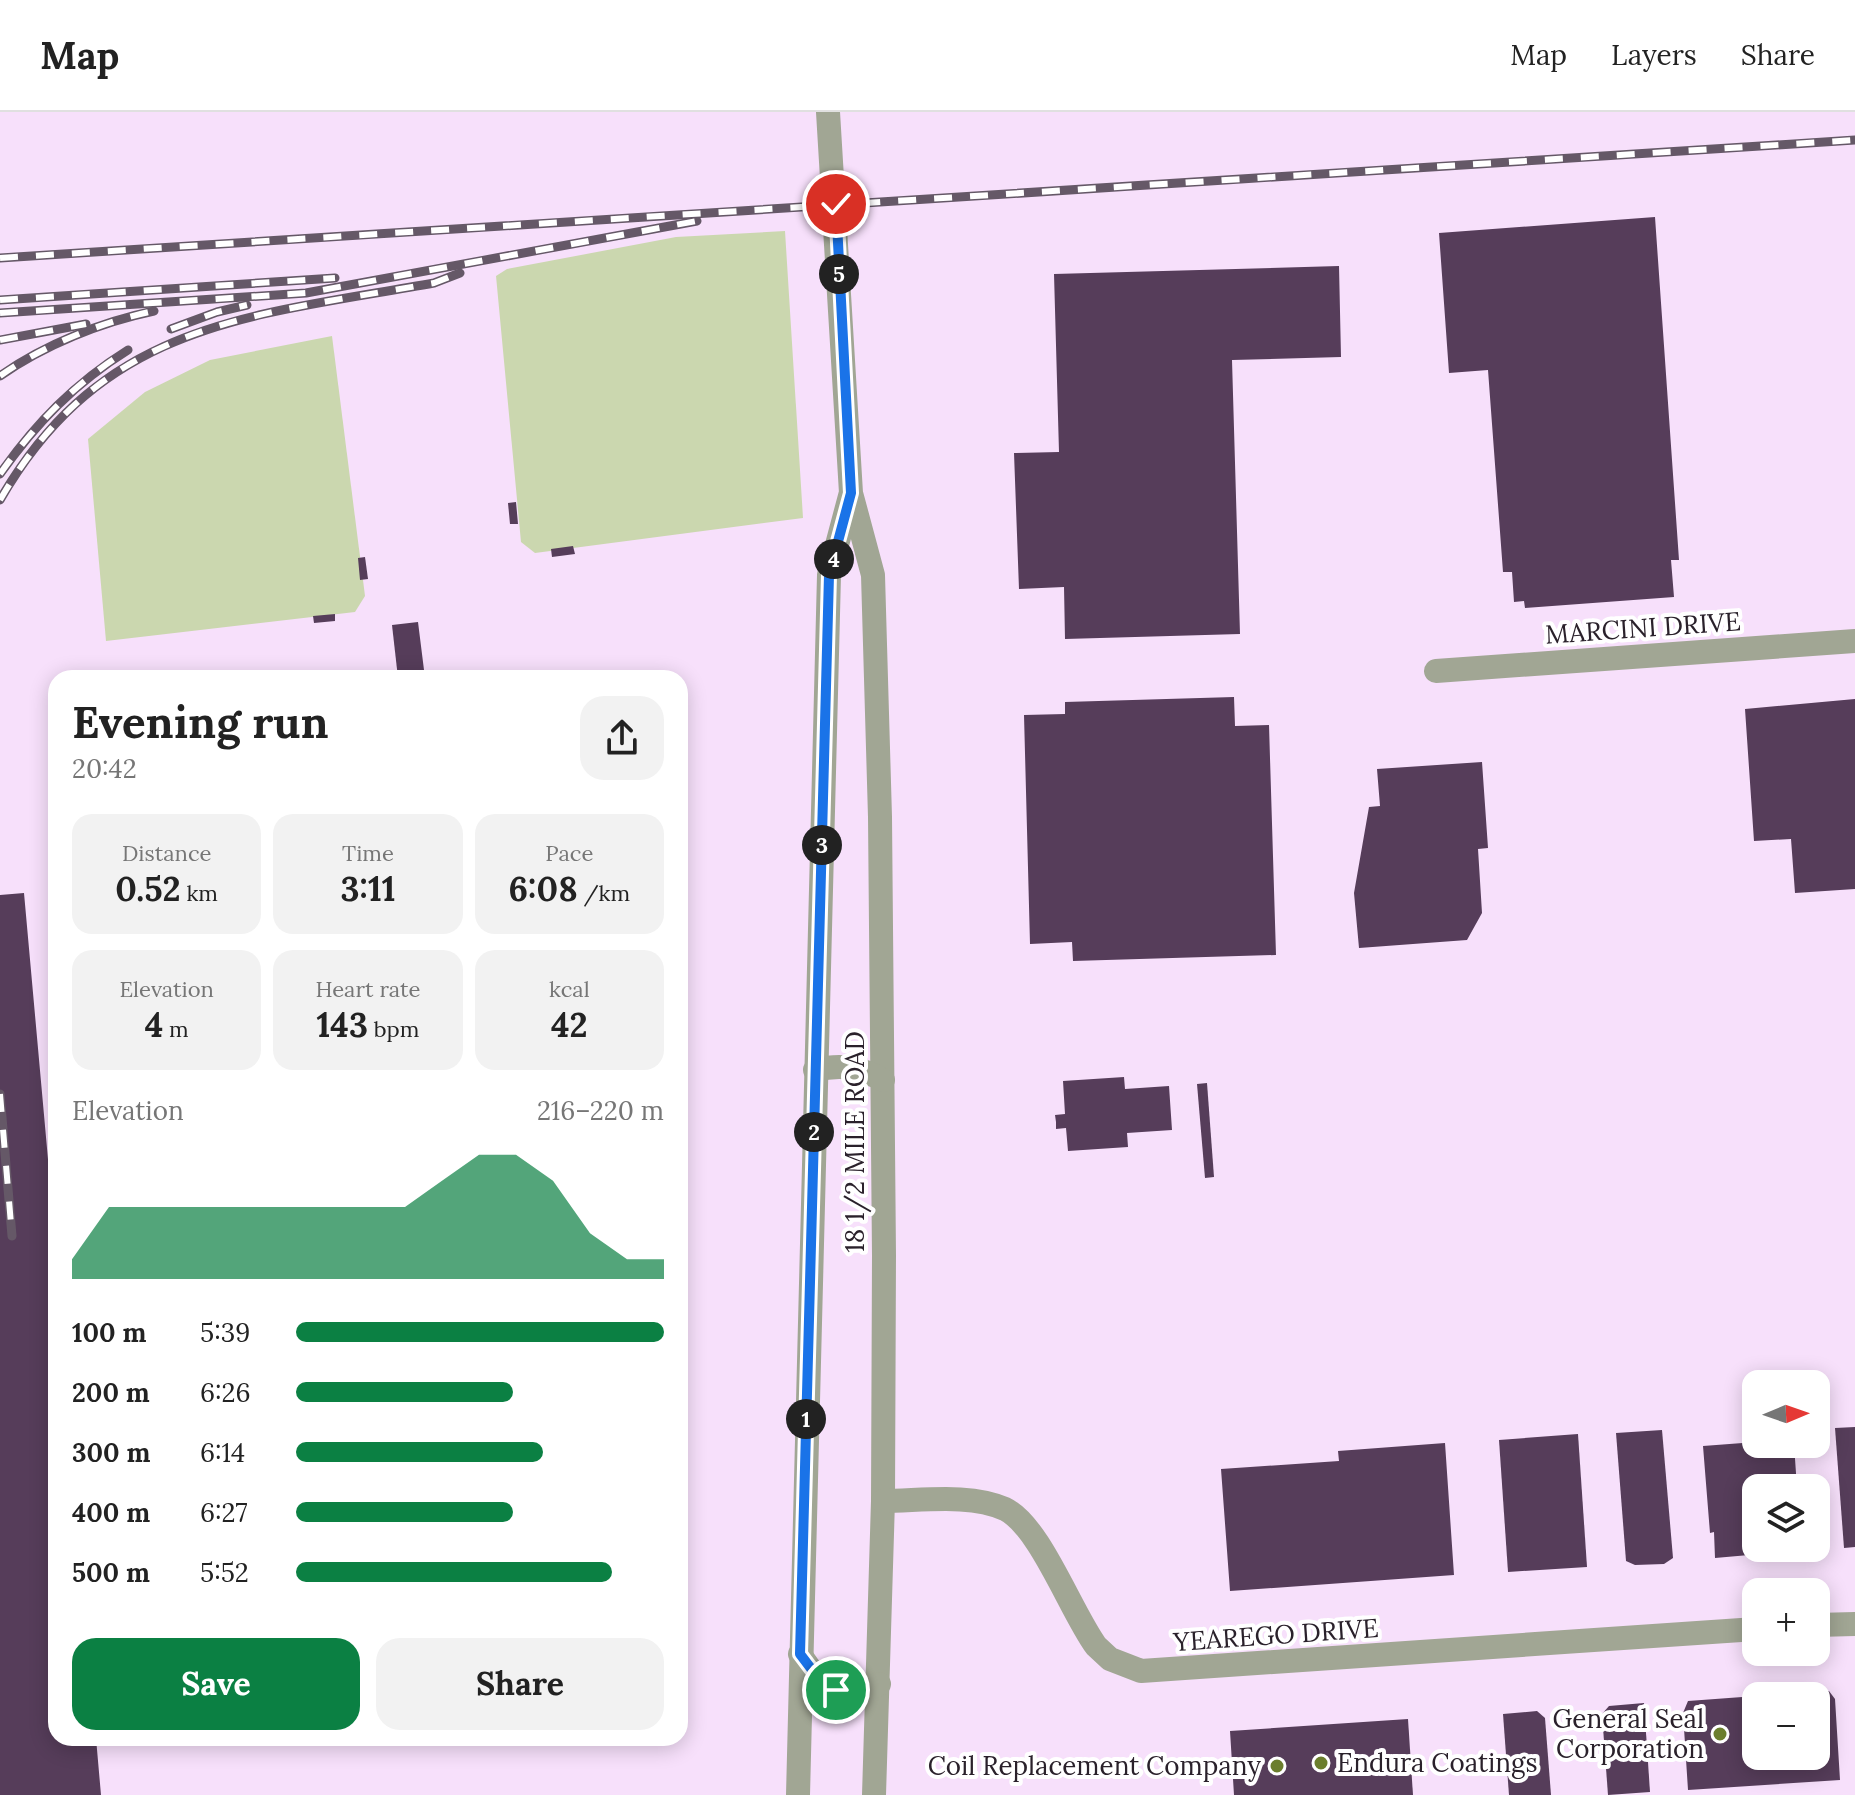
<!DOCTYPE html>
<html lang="en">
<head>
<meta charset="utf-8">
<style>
	:root { --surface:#fff; --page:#f2f2f2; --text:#222; --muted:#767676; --line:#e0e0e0; --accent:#0b8043 }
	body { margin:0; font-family:Lora,serif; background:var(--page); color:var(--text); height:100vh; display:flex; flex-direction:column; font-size:30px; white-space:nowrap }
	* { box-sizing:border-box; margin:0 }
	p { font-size:26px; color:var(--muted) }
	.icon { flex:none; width:44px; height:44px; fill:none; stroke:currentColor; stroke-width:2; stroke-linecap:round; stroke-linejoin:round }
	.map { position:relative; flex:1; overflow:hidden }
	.sheet { position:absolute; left:48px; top:558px; width:640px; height:1076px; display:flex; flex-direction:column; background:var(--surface); border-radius:24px; box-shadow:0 4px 20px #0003 }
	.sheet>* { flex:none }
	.needle { width:52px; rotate:88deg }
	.buttons { position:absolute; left:1742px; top:1258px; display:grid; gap:16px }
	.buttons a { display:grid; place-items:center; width:88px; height:88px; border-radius:16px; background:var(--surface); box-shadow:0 4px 20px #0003; font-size:40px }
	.pin { position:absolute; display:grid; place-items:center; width:68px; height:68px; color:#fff; margin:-34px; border:4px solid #fff; border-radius:50%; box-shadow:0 2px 8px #0007 }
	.km { position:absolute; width:40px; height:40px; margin:-20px; border-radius:50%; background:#222; color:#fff; font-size:22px; line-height:40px; text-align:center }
	.round { display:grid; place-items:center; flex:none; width:84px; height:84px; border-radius:24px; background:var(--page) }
	.headline { display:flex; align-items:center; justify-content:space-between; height:136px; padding:0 24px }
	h1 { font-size:44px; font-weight:700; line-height:60px }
	.figures { display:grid; grid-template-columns:repeat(3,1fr); gap:12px; height:136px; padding:8px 24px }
	.figures div { display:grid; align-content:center; border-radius:20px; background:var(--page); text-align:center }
	.figures b { font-size:34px; font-weight:700 }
	.figures small { font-size:22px; font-weight:400 }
	.figures p { font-size:22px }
	.chart { height:224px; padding:16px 24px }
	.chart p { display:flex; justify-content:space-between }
	.chart svg { width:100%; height:144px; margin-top:8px; fill:var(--accent); opacity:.7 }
	.button { display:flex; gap:16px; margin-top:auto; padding:16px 24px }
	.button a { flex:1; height:92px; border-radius:24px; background:var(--accent); color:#fff; font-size:32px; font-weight:700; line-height:92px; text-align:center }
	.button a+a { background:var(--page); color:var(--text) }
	ul { padding:0 24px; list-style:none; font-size:26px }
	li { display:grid; grid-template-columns:128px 96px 1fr; align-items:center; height:60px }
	li i { height:20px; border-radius:10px; background:var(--accent) }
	header { display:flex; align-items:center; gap:48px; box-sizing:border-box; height:112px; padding:0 40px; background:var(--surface); border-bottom:2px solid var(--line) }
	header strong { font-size:38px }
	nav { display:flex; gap:44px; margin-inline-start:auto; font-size:28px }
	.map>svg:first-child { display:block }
</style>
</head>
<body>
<header>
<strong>Map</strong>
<nav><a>Map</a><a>Layers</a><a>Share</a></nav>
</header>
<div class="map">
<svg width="1855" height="1683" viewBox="0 0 1855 1683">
	<rect width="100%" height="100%" fill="#f7e0fb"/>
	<!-- green -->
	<g fill="#cbd7af">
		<polygon points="785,119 803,406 535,441 521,430 496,164 507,157 676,125"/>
		<polygon points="332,224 365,484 355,500 106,529 88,327 145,280 210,248"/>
	</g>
	<!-- building -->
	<g fill="#563d5a">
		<polygon points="1655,105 1679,448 1671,448 1674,485 1525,496 1524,489 1514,490 1512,460 1503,460 1488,258 1449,261 1439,121"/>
		<polygon points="1339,154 1341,245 1232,248 1240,522 1065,527 1064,475 1019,477 1014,341 1059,340 1054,162"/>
		<polygon points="516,390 518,412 510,412 508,391"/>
		<polygon points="573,434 575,442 552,445 551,437"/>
		<polygon points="365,445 368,467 360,468 358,446"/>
		<polygon points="335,502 335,509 314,511 313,504"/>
		<polygon points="418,510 425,566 398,566 392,513"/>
		<polygon points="1234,585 1235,614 1269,613 1276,843 1073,849 1072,830 1030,832 1024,603 1065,602 1065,590"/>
		<polygon points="1855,587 1855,777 1795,781 1791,727 1754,729 1745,597"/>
		<polygon points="1482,650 1488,736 1478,737 1482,801 1467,828 1359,836 1354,781 1369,695 1380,694 1377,657"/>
		<polygon points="24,781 56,1136 56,1626 96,1626 101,1683 0,1683 0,783"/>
		<polygon points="1124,965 1125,977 1169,974 1172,1018 1127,1021 1128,1035 1068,1039 1066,1016 1056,1017 1056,1010 1055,1003 1065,1002 1063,969"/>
		<polygon points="1207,971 1214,1065 1205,1066 1197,972"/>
		<polygon points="1855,1315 1855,1435 1844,1436 1835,1316"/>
		<polygon points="1662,1318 1673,1446 1664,1452 1635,1453 1626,1449 1616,1321"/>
		<polygon points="1578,1322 1587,1455 1508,1460 1499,1328"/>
		<polygon points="1756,1330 1794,1332 1797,1376 1756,1376 1756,1438 1749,1443 1715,1446 1714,1420 1710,1421 1703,1334"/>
		<polygon points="1445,1331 1454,1463 1230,1479 1221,1357 1339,1349 1338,1339"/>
		<polygon points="1829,1579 1835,1587 1840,1668 1688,1678 1683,1601 1688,1589 1756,1584 1756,1644 1816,1644 1816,1584 1786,1582"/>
		<polygon points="1644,1591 1650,1680 1608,1683 1602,1602 1609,1594"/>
		<polygon points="1537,1599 1545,1606 1551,1683 1509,1683 1503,1602"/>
		<polygon points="1408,1607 1413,1683 1234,1683 1230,1619"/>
	</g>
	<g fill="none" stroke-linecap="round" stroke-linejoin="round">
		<!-- minor -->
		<g stroke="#a1a694" stroke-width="24">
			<polyline points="828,0 851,381 873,463 880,705 884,1143 883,1389 874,1683"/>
			<polyline points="1436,559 1855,529"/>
			<path d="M815 958C842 952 859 955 883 968"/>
			<path d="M883 1389C920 1389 970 1381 1005 1397 1040 1414 1071 1500 1096 1534L1110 1547 1141 1559 1756 1517"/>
			<polyline points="1816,1513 1855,1512"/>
			<path d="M800 1542C821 1576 840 1589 879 1572"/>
			<polyline points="798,1683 829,463 850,384"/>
		</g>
		<!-- rail casing -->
		<g stroke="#655867" stroke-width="9">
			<g id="rail">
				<polyline points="0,146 1855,28"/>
				<polyline points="0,188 335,166"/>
				<polyline points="0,201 306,181 697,109"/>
				<polyline points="171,217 217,200 247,193"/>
				<polyline points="0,228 86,212"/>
				<path d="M0 264C44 233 101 210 154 199"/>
				<path d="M0 362C36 311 75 271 128 238"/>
				<path d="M0 388C103 209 251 204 434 171L460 161"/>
				<polyline points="0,982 12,1124"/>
			</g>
		</g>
		<!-- rail -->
		<use href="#rail" stroke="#fff" stroke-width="6" stroke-dasharray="18" stroke-linecap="butt"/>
	</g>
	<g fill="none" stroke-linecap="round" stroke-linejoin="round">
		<!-- route casing -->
		<g stroke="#fff" stroke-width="16">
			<polyline id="route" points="836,92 851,381 829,463 800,1542 822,1571 836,1578"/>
		</g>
		<!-- route -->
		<use href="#route" stroke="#1a73e8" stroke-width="10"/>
	</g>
	<!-- markers -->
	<g fill="#6b7e2d" stroke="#fff" stroke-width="3">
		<circle cx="1720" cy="1622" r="8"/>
		<circle cx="1321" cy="1651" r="8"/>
		<circle cx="1277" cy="1654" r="8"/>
	</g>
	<g text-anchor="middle" stroke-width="8" stroke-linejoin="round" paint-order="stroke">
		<!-- street labels -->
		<g font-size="26" fill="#2a212b" stroke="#fff">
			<text transform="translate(1643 516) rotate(-4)" y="9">MARCINI DRIVE</text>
			<text transform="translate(855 1030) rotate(-90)" y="9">18 1/2 MILE ROAD</text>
			<text transform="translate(1276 1523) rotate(-4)" y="9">YEAREGO DRIVE</text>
		</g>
		<!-- poi labels -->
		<g font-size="26" fill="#2a212b" stroke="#fff" text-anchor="end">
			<text x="1704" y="1616">General Seal<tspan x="1704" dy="30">Corporation</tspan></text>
			<text x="1337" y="1660" text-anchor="start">Endura Coatings</text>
			<text x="1261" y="1663">Coil Replacement Company</text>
		</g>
	</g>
</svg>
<div class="buttons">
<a><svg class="needle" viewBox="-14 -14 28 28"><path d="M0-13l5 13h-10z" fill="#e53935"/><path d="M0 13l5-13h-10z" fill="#767676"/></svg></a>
<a><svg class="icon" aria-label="layers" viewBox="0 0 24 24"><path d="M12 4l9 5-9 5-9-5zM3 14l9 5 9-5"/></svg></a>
<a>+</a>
<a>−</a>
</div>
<div class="pin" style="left:836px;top:1578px;background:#1e9e55"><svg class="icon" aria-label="arrive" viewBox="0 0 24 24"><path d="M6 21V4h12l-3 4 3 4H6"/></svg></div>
<div class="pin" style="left:836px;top:92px;background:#d93025"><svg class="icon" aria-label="check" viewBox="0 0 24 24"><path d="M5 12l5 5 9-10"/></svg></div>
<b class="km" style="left:806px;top:1307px">1</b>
<b class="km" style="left:814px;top:1020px">2</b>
<b class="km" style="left:822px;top:733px">3</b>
<b class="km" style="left:834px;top:447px">4</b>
<b class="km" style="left:839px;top:162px">5</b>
<section class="sheet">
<div class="headline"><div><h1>Evening run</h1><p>20:42</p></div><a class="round"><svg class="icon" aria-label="share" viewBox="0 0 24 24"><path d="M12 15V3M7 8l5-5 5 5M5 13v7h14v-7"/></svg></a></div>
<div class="figures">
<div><p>Distance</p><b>0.52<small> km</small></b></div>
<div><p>Time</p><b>3:11</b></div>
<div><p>Pace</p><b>6:08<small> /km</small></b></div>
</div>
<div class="figures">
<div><p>Elevation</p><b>4<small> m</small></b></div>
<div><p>Heart rate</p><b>143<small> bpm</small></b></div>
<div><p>kcal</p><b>42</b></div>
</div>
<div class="chart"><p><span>Elevation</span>216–220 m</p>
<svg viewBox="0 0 160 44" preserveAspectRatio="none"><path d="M0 44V38L10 22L20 22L30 22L40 22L50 22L60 22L70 22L80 22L90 22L100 14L110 6L120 6L130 14L140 30L150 38L160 38V44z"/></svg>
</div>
<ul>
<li><b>100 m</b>5:39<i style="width:100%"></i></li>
<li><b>200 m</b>6:26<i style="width:59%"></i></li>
<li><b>300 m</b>6:14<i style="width:67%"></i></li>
<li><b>400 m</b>6:27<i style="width:59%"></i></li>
<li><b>500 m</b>5:52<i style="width:86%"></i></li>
</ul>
<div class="button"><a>Save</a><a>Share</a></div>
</section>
</div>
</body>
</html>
